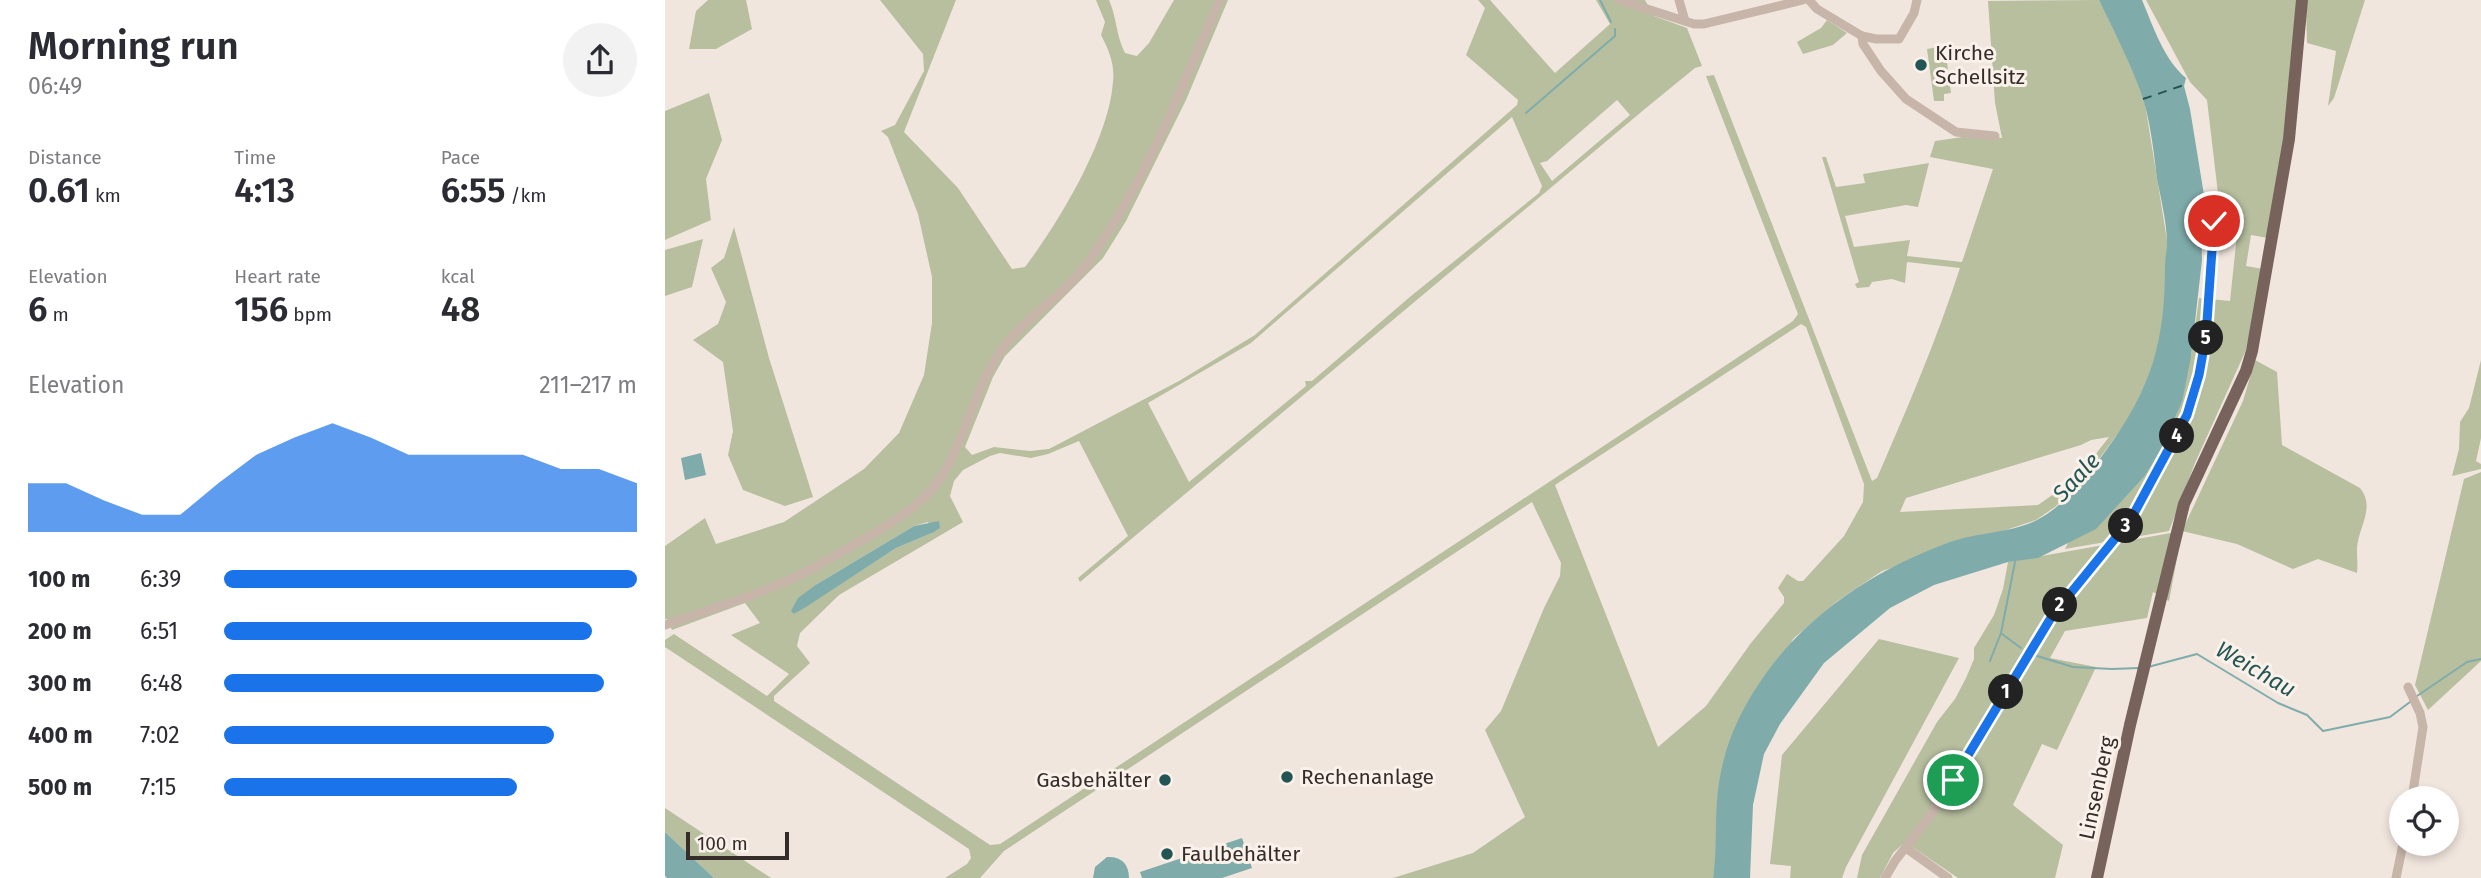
<!DOCTYPE html>
<html lang="en">
<head>
<meta charset="utf-8">
<style>
	:root { --surface:#fff; --page:#f2f2f3; --text:#2b2b33; --muted:#7c7c81; --accent:#1a73e8 }
	body { margin:0; font-family:"Fira Sans",sans-serif; background:var(--page); color:var(--text); height:100vh; display:flex; flex-direction:column; font-size:26px; white-space:nowrap }
	* { box-sizing:border-box; margin:0 }
	p { font-size:23px; color:var(--muted) }
	.icon { flex:none; width:38px; height:38px; fill:none; stroke:currentColor; stroke-width:2; stroke-linecap:round; stroke-linejoin:round }
	.map { position:relative; flex:1; overflow:hidden }
	.sheet { display:flex; flex-direction:column; background:var(--surface); width:665px }
	.sheet>* { flex:none }
	.tools { position:absolute; left:1724px; top:786px; display:grid; gap:14px }
	.tools a { display:grid; place-items:center; width:70px; height:70px; border-radius:50%; background:var(--surface); box-shadow:0 4px 10px #0003; font-size:35px }
	.scale { position:absolute; left:21px; bottom:18px; width:103px; box-sizing:border-box; padding-left:7px; border:4px solid #362c29; border-top:0; font-size:19px; line-height:24px; white-space:nowrap; color:#362c29; -webkit-text-stroke:5px #f9f1ea; paint-order:stroke }
	.pin { position:absolute; display:grid; place-items:center; width:60px; height:60px; color:#fff; margin:-30px; border:4px solid #fff; border-radius:50%; box-shadow:0 2px 7px #0007 }
	.km { position:absolute; width:35px; height:35px; margin:-18px; border-radius:50%; background:#222; color:#fff; font-size:19px; line-height:35px; text-align:center }
	.round { display:grid; place-items:center; flex:none; width:74px; height:74px; border-radius:37px; background:var(--page) }
	.overview { display:flex; align-items:center; justify-content:space-between; height:119px; padding:0 28px }
	h1 { font-size:38px; font-weight:600; line-height:52px }
	.stats { display:grid; grid-template-columns:repeat(3,1fr); gap:10px; height:119px; padding:7px 28px }
	.stats div { display:grid; align-content:center }
	.stats b { font-size:35px; font-weight:600 }
	.stats small { font-size:19px; font-weight:400 }
	.stats p { font-size:19px }
	.chart { height:196px; padding:14px 28px }
	.chart p { display:flex; justify-content:space-between }
	.chart svg { width:100%; height:126px; margin-top:7px; fill:var(--accent); opacity:.7 }
	ul { padding:0 28px; list-style:none; font-size:23px }
	li { display:grid; grid-template-columns:112px 84px 1fr; align-items:center; height:52px }
	li i { height:18px; border-radius:9px; background:var(--accent) }
	main { display:flex; flex:1; min-height:0 }
	.map>svg:first-child { display:block }
</style>
</head>
<body>
<main>
<section class="sheet">
<div class="overview"><div><h1>Morning run</h1><p>06:49</p></div><a class="round"><svg class="icon" aria-label="share" viewBox="0 0 24 24"><path d="M12 15V3M7 8l5-5 5 5M5 13v7h14v-7"/></svg></a></div>
<div class="stats">
<div><p>Distance</p><b>0.61<small> km</small></b></div>
<div><p>Time</p><b>4:13</b></div>
<div><p>Pace</p><b>6:55<small> /km</small></b></div>
</div>
<div class="stats">
<div><p>Elevation</p><b>6<small> m</small></b></div>
<div><p>Heart rate</p><b>156<small> bpm</small></b></div>
<div><p>kcal</p><b>48</b></div>
</div>
<div class="chart"><p><span>Elevation</span>211–217 m</p>
<svg viewBox="0 0 160 44" preserveAspectRatio="none"><path d="M0 44V27L10 27L20 33L30 38L40 38L50 27L60 17L70 11L80 6L90 11L100 17L110 17L120 17L130 17L140 22L150 22L160 27V44z"/></svg>
</div>
<ul>
<li><b>100 m</b>6:39<i style="width:100%"></i></li>
<li><b>200 m</b>6:51<i style="width:89%"></i></li>
<li><b>300 m</b>6:48<i style="width:92%"></i></li>
<li><b>400 m</b>7:02<i style="width:80%"></i></li>
<li><b>500 m</b>7:15<i style="width:71%"></i></li>
</ul>
</section>
<div class="map">
<svg width="1816" height="878" viewBox="0 0 1816 878">
	<rect width="100%" height="100%" fill="#f1e6de"/>
	<!-- green -->
	<g fill="#b7bf9f" fill-rule="evenodd">
		<polygon points="43,0 81,0 87,29 51,49 24,49 31,11"/>
		<path d="M215 0H291L239 132 293 188 347 269 360 267C394 222 444 139 448 82 450 65 444 50 436 35L440 22 431 0H444C452 18 451 36 460 53L472 56 484 43 509 0H563L521 100 461 221 438 258 340 356 328 377 300 447 307 455 329 447 365 451 384 449 514 381 590 335 852 105 853 100 801 55 820 8 813 0H825L890 73 945 24 931 0H980L989 16 1022 28 1037 66 1030 68 981 108 415 582 413 578 463 536 414 441 383 454 366 458 335 453 325 456 298 470 289 481 285 496 298 522 174 595 135 633 132 646 145 663 109 696V701L325 845 335 844 1128 321 1133 314 1041 76 1049 75 1207 481 1212 478C1242 409 1272 339 1295 268L1242 262 1240 283 1227 279 1207 282 1204 287 1192 288 1190 284 1194 282 1157 157H1161L1171 187 1200 183 1198 174 1264 163 1253 207 1241 205 1180 216 1189 247 1245 240 1242 256 1297 262 1328 169 1265 157 1270 141 1298 137 1337 138 1330 103 1323 1 1434 0 1467 67 1480 104 1502 240 1500 306 1494 346 1480 386 1463 420 1419 479 1390 507 1371 520 1217 571 1171 602 1128 639 1052 799V855L1048 878H728L808 853 860 817 820 730 836 711 879 608 895 576 896 563 867 502 339 851 315 878H280L302 864 306 858 304 849 0 647V640L9 634 102 696 124 674 66 635 95 623 80 603 7 630 2 619H0V546L40 518 51 544 119 522 199 469 234 433 259 375 267 323V277L253 214 223 137 216 131 230 125 259 71 258 54ZM952 100 965 115 887 181 875 163 882 161ZM847 117 877 186 874 193 746 296 647 381H640L641 386 524 482 483 403 586 343ZM1136 324 1141 327 1199 484 1198 502 1179 536 1138 581H1133L1122 574 1113 588 1119 597V603L1086 643 1041 706 993 747 890 485ZM1444 437 1413 477 1373 505 1235 512 1241 498 1416 445 1426 440ZM263 522 267 533 231 548 129 614 152 584 249 526Z"/>
		<polygon points="1481,0 1700,0 1669,98 1663,106 1671,51 1642,43 1641,10 1603,238 1586,235 1581,266 1598,269 1581,350 1530,463 1504,531 1400,549 1404,541 1431,528 1479,477 1526,357 1534,298 1565,301 1573,225 1556,219 1542,100 1525,82"/>
		<polygon points="1162,20 1182,33 1168,45 1138,54 1132,42 1156,28"/>
		<polygon points="1273,47 1274,62 1282,62 1286,93 1279,94 1279,101 1269,101 1262,49"/>
		<polygon points="44,93 57,140 41,179 46,220 0,240 0,111"/>
		<polygon points="69,227 104,358 148,497 120,506 78,490 63,455 68,431 58,362 28,340 53,324 61,302 46,268 59,258"/>
		<polygon points="38,239 27,287 0,296 0,250"/>
		<path d="M1590 360 1612 372 1617 445 1695 488C1711 508 1693 527 1692 549 1692 558 1693 564 1692 573L1653 559 1628 569 1572 544 1517 531 1504 601 1488 592 1482 618 1400 631 1385 658 1431 667 1392 750 1377 744 1348 805 1398 845 1390 878H1293L1240 842 1228 853 1215 878H1192L1197 855 1272 722 1290 699 1301 678 1309 659V648L1329 615 1338 589 1343 562 1517 531 1578 401Z"/>
		<polygon points="1816,360 1816,438 1811,461 1816,464 1816,469 1787,476 1794,449 1795,422 1804,408"/>
		<polygon points="1816,472 1816,661 1763,710 1750,685 1799,479"/>
		<polygon points="1214,639 1294,658 1181,867 1177,878 1125,878 1126,866 1105,864 1117,755"/>
		<polygon points="0,808 106,878 49,878 0,832"/>
	</g>
	<!-- water -->
	<g fill="#7facaa">
		<path d="M1434 0H1477C1488 26 1499 60 1521 78L1519 86 1525 109 1539 195 1536 217 1537 260 1526 357 1517 402 1495 451 1479 477 1431 529 1373 558 1343 562 1269 585 1225 608 1159 663 1115 724 1099 754 1088 805 1085 878H1048C1052 852 1050 827 1052 800 1056 751 1073 712 1102 672 1147 610 1214 568 1285 542 1313 532 1346 533 1372 520 1401 505 1423 475 1442 449 1486 389 1500 342 1500 267 1500 258 1502 249 1502 240 1501 219 1496 199 1492 179 1489 154 1486 126 1479 102 1468 67 1450 34 1434 0Z"/>
		<polygon points="36,453 41,475 20,480 16,458"/>
		<polygon points="274,521 275,528 267,533 231,548 141,607 129,614 126,611 133,598 152,584 249,526"/>
		<polygon points="0,832 49,878 2,878 0,876"/>
		<polygon points="577,838 587,868 557,878 477,878 475,872"/>
		<path d="M442 857C456 856 464 864 464 878H428L430 867Z"/>
	</g>
	<g fill="none" stroke-linecap="round" stroke-linejoin="round">
		<!-- stream -->
		<g stroke="#7facaa" stroke-width="2">
			<polyline points="935,0 946,22"/>
			<polyline points="861,113 950,36 950,29"/>
			<polyline points="1337,634 1356,648"/>
			<polyline points="1369,655 1408,667 1447,669 1474,668"/>
			<polyline points="1325,661 1336,633 1350,562"/>
			<polyline points="1483,667 1532,654 1613,703 1642,715 1658,731 1725,717 1745,702"/>
			<polyline points="1752,696 1802,662 1816,659"/>
		</g>
		<!-- ferry -->
		<polyline stroke="#225554" stroke-width="2" stroke-dasharray="9 7" stroke-linecap="butt" points="1478,99 1519,85"/>
		<!-- minor -->
		<g stroke="#c8b5aa" stroke-width="9">
			<polyline points="954,0 1029,24 1039,24 1138,0"/>
			<polyline points="1014,0 1020,21"/>
			<polyline points="1144,0 1152,9 1197,36 1198,44 1216,71 1241,99 1291,132 1330,136"/>
			<polyline points="1197,36 1211,39 1234,39 1249,13 1252,0"/>
			<path d="M0 625C38 612 78 600 115 584 144 572 171 555 199 539 227 523 259 504 277 476 303 434 310 382 342 343 365 314 399 295 421 265 480 186 515 89 555 0"/>
			<polyline points="1743,687 1755,713 1758,727 1747,798"/>
			<polyline points="1241,848 1283,878"/>
			<polyline points="1220,878 1230,861 1268,812 1387,616 1466,519 1522,415 1534,375 1541,336 1550,212"/>
			<polyline points="1731,878 1738,844"/>
		</g>
		<!-- major -->
		<polyline stroke="#77625c" stroke-width="12" points="1432,878 1465,725 1519,504 1581,371 1587,351 1624,139 1637,0"/>
	</g>
	<g fill="none" stroke-linecap="round" stroke-linejoin="round">
		<!-- route casing -->
		<g stroke="#fff" stroke-width="14">
			<polyline id="route" points="1288,780 1387,616 1466,519 1522,415 1534,375 1541,336 1549,221"/>
		</g>
		<!-- route -->
		<use href="#route" stroke="#1a73e8" stroke-width="9"/>
	</g>
	<!-- markers -->
	<g fill="#225554" stroke="#f9f1ea" stroke-width="2.5">
		<circle cx="1256" cy="65" r="7"/>
		<circle cx="622" cy="777" r="7"/>
		<circle cx="500" cy="780" r="7"/>
		<circle cx="502" cy="854" r="7"/>
	</g>
	<g text-anchor="middle" stroke-width="6" stroke-linejoin="round" paint-order="stroke">
		<!-- poi labels -->
		<g font-size="21" fill="#362c29" stroke="#f9f1ea" text-anchor="start">
			<text x="1270" y="60">Kirche<tspan x="1270" dy="24">Schellsitz</tspan></text>
			<text x="636" y="784">Rechenanlage</text>
			<text x="486" y="787" text-anchor="end">Gasbehälter</text>
			<text x="516" y="861">Faulbehälter</text>
		</g>
		<!-- street labels -->
		<g font-size="21" fill="#362c29" stroke="#f9f1ea">
			<text transform="translate(1432 788) rotate(-78)" y="7">Linsenberg</text>
		</g>
		<!-- water labels -->
		<g font-size="23" font-style="italic" fill="#225554" stroke="#f9f1ea">
			<text transform="translate(1411 477) rotate(-47)" y="8">Saale</text>
			<text transform="translate(1591 669) rotate(30)" y="8">Weichau</text>
		</g>
	</g>
</svg>
<div class="tools">
<a><svg class="icon" aria-label="locate" viewBox="0 0 24 24"><circle cx="12" cy="12" r="6"/><path d="M12 2v4M12 18v4M2 12h4M18 12h4"/></svg></a>
</div>
<div class="scale">100 m</div>
<div class="pin" style="left:1288px;top:780px;background:#1e9e55"><svg class="icon" aria-label="arrive" viewBox="0 0 24 24"><path d="M6 21V4h12l-3 4 3 4H6"/></svg></div>
<div class="pin" style="left:1549px;top:221px;background:#d93025"><svg class="icon" aria-label="check" viewBox="0 0 24 24"><path d="M5 12l5 5 9-10"/></svg></div>
<b class="km" style="left:1341px;top:692px">1</b>
<b class="km" style="left:1395px;top:605px">2</b>
<b class="km" style="left:1461px;top:526px">3</b>
<b class="km" style="left:1512px;top:436px">4</b>
<b class="km" style="left:1541px;top:338px">5</b>
</div>
</main>
</body>
</html>
